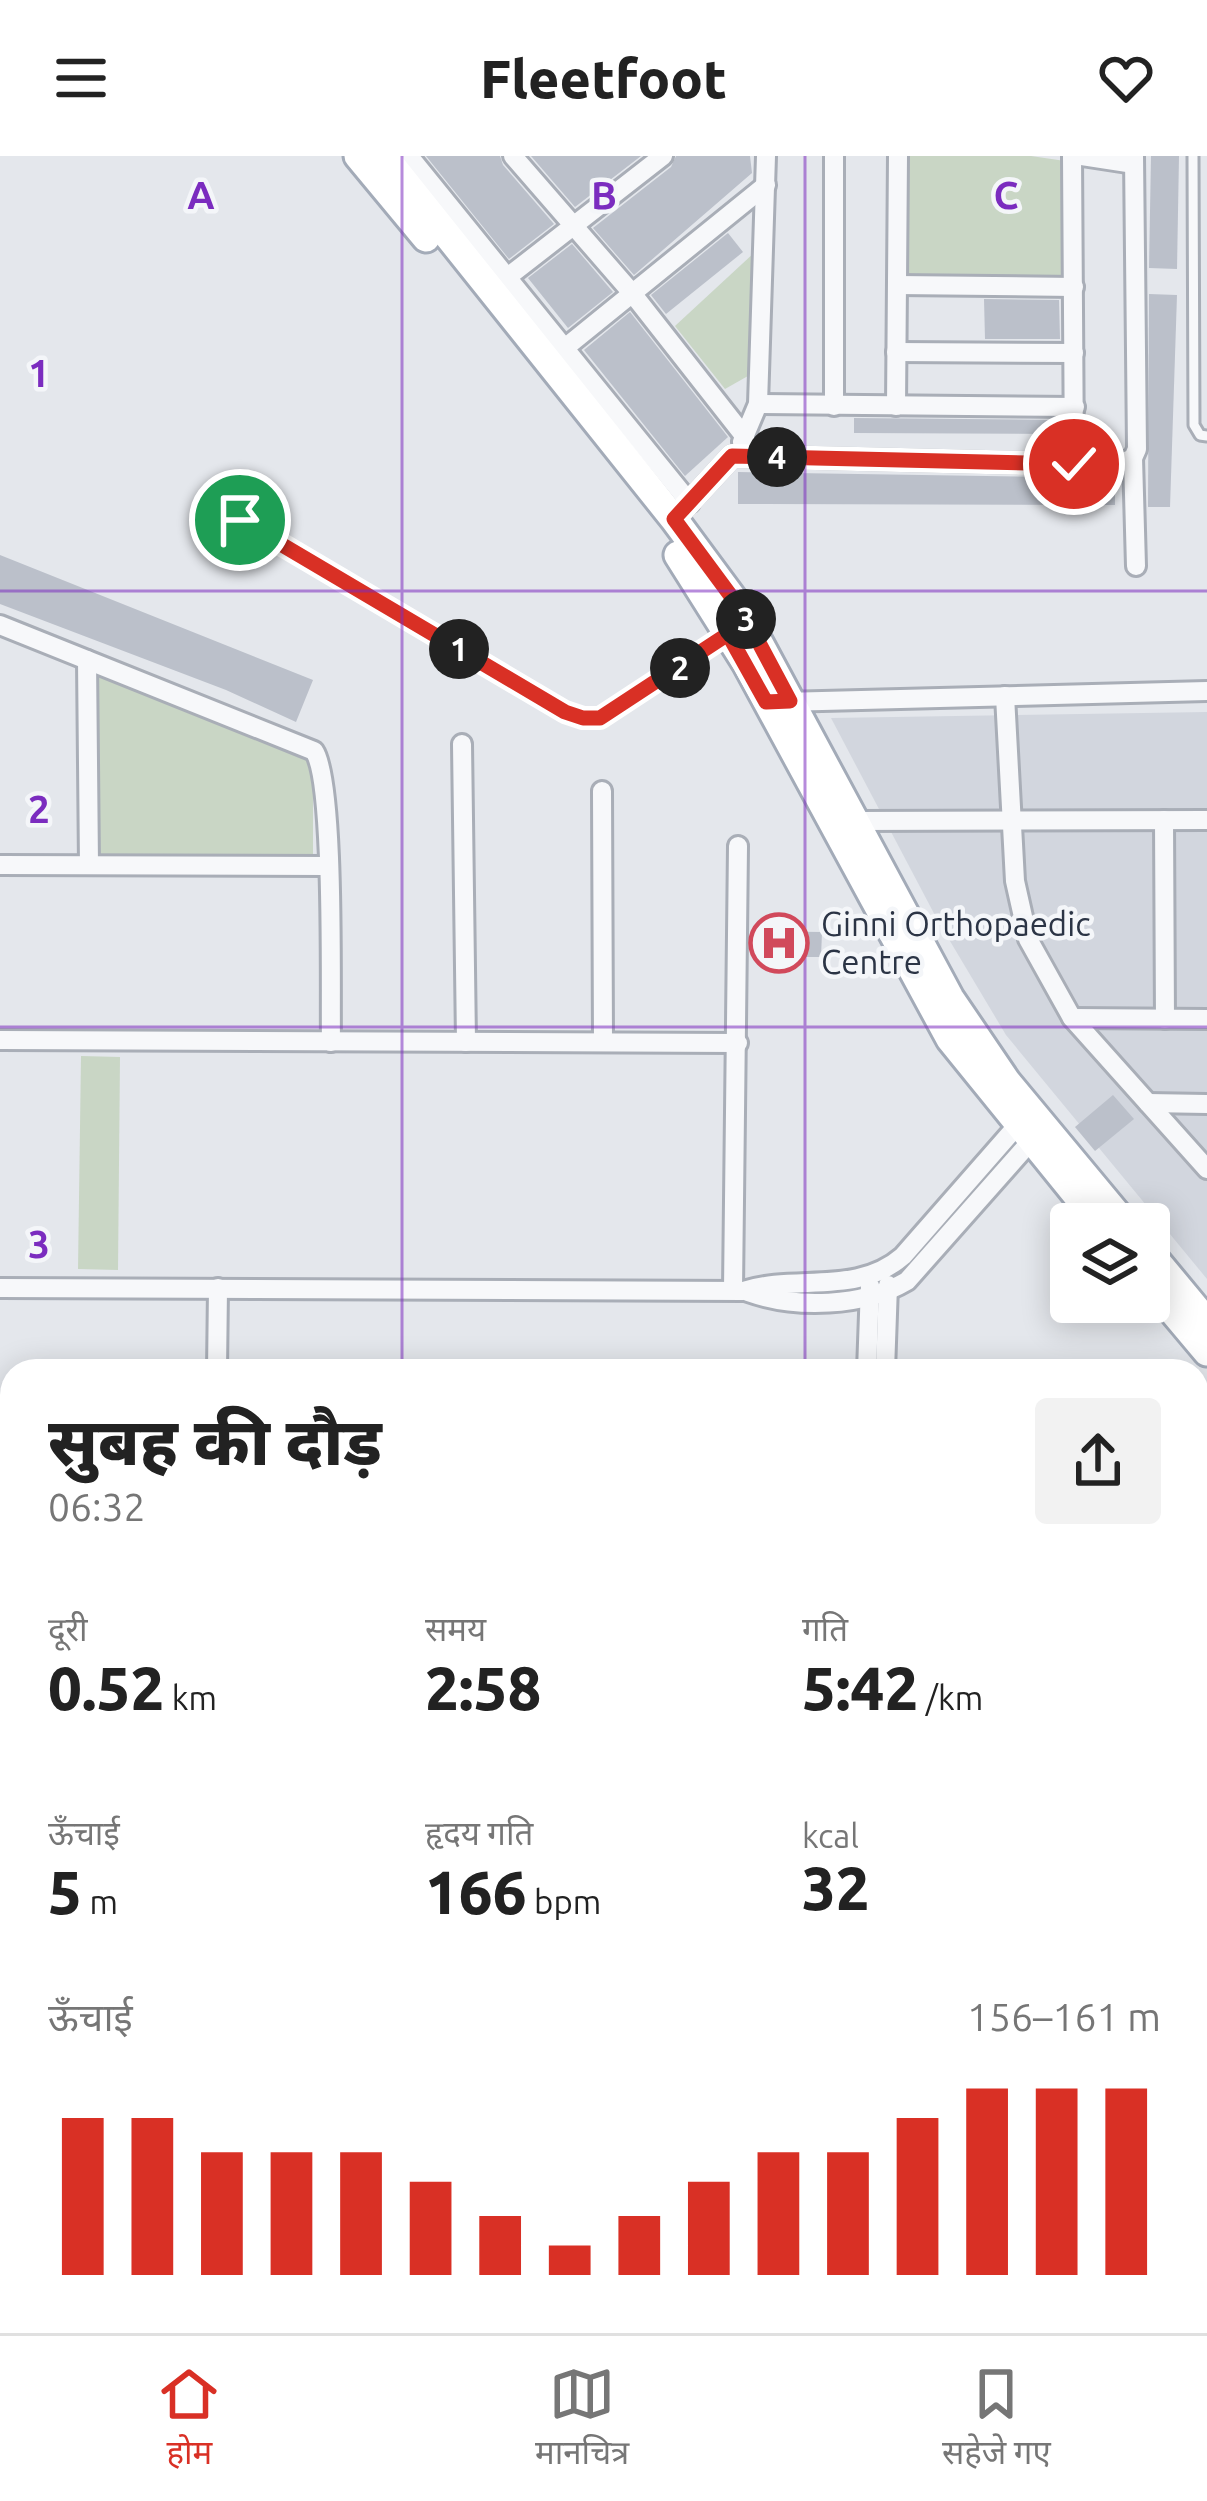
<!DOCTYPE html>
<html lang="hi">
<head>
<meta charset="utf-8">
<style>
	:root { --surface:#fff; --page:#f2f2f2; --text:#222; --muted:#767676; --line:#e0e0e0; --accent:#d93025 }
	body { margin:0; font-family:Ubuntu,"Noto Sans Devanagari",sans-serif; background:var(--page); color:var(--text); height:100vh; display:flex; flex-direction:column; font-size:45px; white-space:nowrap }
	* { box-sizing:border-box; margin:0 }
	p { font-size:39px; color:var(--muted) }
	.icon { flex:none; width:66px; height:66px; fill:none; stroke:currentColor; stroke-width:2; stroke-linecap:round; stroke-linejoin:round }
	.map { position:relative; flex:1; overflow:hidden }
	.side { position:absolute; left:0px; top:1203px; width:1209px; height:975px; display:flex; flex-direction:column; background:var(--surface); border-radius:36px 36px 0 0; box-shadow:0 6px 30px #0003 }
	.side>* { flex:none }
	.buttons { position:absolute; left:1050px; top:1047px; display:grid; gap:24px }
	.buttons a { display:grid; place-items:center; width:120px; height:120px; border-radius:12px; background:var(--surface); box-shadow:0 6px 30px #0003; font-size:60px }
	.pin { position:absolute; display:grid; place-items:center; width:102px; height:102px; color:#fff; margin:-51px; border:6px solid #fff; border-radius:50%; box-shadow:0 3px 12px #0007 }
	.km { position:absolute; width:60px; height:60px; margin:-30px; border-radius:50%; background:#222; color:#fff; font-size:33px; line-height:60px; text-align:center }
	.round { display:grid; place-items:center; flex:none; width:126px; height:126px; border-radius:12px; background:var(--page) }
	.summary { display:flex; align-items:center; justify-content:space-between; height:204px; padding:0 48px }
	h1 { font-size:66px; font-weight:800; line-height:90px }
	.stats { display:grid; grid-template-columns:repeat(3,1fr); gap:18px; height:204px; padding:12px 48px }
	.stats div { display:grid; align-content:center }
	.stats b { font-size:60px; font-weight:800 }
	.stats small { font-size:33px; font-weight:400 }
	.stats p { font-size:33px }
	.chart { height:336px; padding:24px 48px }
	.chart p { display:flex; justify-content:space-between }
	.chart svg { width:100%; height:216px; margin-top:12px; stroke:var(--accent); stroke-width:6 }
	header { display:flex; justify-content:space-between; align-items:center; height:156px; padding:0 48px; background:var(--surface); font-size:54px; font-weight:800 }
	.menu { display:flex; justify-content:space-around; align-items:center; height:168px; border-top:3px solid var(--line); background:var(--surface); font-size:33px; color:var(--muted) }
	.menu a { display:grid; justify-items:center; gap:6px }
	.menu .on { color:var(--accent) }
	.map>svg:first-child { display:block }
</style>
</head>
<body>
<header><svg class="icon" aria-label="menu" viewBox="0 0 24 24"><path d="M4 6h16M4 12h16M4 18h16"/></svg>Fleetfoot<svg class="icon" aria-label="heart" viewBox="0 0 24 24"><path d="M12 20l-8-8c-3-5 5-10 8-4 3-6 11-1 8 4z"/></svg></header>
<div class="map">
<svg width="1207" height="2177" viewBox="0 0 1207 2177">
	<rect width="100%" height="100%" fill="#e4e7ec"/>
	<!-- built -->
	<polygon fill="#d2d6de" points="1207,556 1207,1123 1006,879 938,765 831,562"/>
	<!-- green -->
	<g fill="#c9d6c5">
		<polygon points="907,0 1031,0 1065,5 1065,120 907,120"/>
		<polygon points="755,96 755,216 725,233 675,170"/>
		<polygon points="98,518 313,607 313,702 98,702"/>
		<polygon points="81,900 120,901 118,1114 78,1113"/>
	</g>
	<!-- building -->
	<g fill="#bbc0ca">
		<polygon points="426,0 500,0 503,9 554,68 509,103"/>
		<polygon points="531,0 641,0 575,51"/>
		<polygon points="676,0 750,0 752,17 634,119 593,72 671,11"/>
		<polygon points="1151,0 1179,0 1177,113 1149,112"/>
		<polygon points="728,77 743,96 666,158 651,139"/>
		<polygon points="572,88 613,136 568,172 528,122"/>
		<polygon points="1149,138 1177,139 1170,351 1148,351"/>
		<polygon points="984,143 1059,144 1060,183 985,183"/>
		<polygon points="630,156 728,281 685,320 584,194"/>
		<polygon points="854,262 1060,264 1060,278 854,277"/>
		<polygon points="738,316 1115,322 1115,349 738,348"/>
		<polygon points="0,399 313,524 296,566 226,534 0,448"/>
		<polygon points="753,775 822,776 821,801 753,801"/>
		<polygon points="1113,939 1134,963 1095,995 1075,971"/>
	</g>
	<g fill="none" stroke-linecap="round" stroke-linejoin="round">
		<!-- service casing -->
		<g stroke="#a9aeb7" stroke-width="15">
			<g id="service">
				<polyline points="1193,0 1194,269 1200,279 1207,280"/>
				<path d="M240 365 565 556C584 563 596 564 615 556L724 481"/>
			</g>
		</g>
		<!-- minor casing -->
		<g stroke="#a9aeb7" stroke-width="24">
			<g id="minor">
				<polyline points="409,0 690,347"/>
				<polyline points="513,0 632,137 745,281"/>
				<polyline points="834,0 834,250"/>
				<polyline points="1072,0 1074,308"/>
				<polyline points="1082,0 1134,8"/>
				<polyline points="509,120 663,0"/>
				<polyline points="897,129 1074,131"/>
				<polyline points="566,191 766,29"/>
				<polyline points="896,196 1074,197"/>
				<polyline points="758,248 1075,251"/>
				<polyline points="896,250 898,0"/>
				<polyline points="742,286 758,248 766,0"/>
				<polyline points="1133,302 1136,410"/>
				<polyline points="674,363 732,300 1074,308 1118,308 1133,302 1137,293 1134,0"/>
				<path d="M0 469 314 595C335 625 330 837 331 886"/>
				<polyline points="87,504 89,709"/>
				<polyline points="1005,540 1015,725 1028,783 1072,862 1207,1013"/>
				<polyline points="783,546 1207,535"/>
				<polyline points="462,588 466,886"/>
				<polyline points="602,635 603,886"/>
				<polyline points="1164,664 1165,863"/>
				<polyline points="856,665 1207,664"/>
				<polyline points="0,709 328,710"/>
				<polyline points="1072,862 1207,863"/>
				<polyline points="0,884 738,887"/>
				<polyline points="1148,947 1207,948"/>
				<path d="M0 1132 743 1135C797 1118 857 1140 903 1100L1023 963"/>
				<polyline points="733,1134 738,690"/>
				<path d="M748 1136C796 1153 863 1151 907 1125L1038 977"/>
				<polyline points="217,1215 218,1132"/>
				<polyline points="867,1215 870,1130"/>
				<polyline points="885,1215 888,1129"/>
				<polyline points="0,1341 12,1341"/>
				<polyline points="0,1481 12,1481"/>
				<polyline points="1197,1623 1207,1637"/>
				<polyline points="0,1627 12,1627"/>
				<polyline points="1197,1713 1207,1713"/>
				<polyline points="1197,1806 1207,1806"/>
				<polyline points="0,1811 12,1811"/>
				<polyline points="0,1953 12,1953"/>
				<polyline points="1197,1961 1207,1961"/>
				<polyline points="292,2166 292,2177"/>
				<polyline points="1190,2177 1190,2166"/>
			</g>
		</g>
		<!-- primary casing -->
		<g stroke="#a3abb8" stroke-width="33">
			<g id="primary">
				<polyline points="358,0 426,82"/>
				<polyline points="384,0 674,363 742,455 950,842 1007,926 1125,1068"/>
				<polyline points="678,399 746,507 950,883 1100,1068"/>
				<polyline points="1149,1096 1207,1166"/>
				<polyline points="1149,1127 1207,1196"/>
			</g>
		</g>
		<!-- service -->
		<use href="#service" stroke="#f7f8fa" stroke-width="9"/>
		<!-- minor -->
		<use href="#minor" stroke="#f7f8fa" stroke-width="18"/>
		<!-- primary -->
		<use href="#primary" stroke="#fff" stroke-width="27"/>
	</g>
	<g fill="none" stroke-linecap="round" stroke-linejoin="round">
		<!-- route casing -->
		<g stroke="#fff" stroke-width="24">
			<polyline id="route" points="240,364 565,556 583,562 600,562 728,478 766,546 790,545 742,455 674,363 732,300 1074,308"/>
		</g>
		<!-- route -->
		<use href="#route" stroke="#d93025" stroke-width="15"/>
	</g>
	<!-- grid -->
	<path fill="none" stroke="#7b2cbf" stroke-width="3" stroke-opacity="0.55" d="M402 0V1215M805 0V1215M0 435H1207M0 871H1207M0 1306H12M1197 1306H1207M0 1742H12M1197 1742H1207M402 2166V2177M805 2166V2177"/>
	<!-- icons -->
	<defs>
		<g id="hospital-ring" transform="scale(3)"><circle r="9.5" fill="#f4f6f9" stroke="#d1495b" stroke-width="1.5"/><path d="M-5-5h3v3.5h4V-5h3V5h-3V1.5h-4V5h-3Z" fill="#d1495b"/></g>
	</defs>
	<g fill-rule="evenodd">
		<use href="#hospital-ring" x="779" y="787"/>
	</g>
	<g text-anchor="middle" stroke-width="9" stroke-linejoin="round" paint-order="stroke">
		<!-- poi labels -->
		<g font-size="33" fill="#2b3445" stroke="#f4f6f9" text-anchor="start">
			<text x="821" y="780">Ginni Orthopaedic<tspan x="821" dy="38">Centre</tspan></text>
		</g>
	</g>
	<g font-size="39" text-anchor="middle" font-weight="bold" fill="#7b2cbf" stroke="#f4f6f9" stroke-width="9" stroke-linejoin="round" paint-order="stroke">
		<text x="201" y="53">A</text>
		<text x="604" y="53">B</text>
		<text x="1006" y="53">C</text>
		<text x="39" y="231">1</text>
		<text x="39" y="667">2</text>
		<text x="39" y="1102">3</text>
	</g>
</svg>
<div class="buttons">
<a><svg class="icon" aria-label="layers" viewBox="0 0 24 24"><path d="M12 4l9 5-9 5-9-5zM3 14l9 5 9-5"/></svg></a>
</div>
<div class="pin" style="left:240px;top:364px;background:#1e9e55"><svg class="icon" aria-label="arrive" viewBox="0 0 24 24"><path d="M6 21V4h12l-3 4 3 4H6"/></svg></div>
<div class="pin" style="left:1074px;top:308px;background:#d93025"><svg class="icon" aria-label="check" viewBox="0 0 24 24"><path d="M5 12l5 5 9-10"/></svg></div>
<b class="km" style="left:459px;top:493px">1</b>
<b class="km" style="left:680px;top:512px">2</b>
<b class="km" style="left:746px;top:463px">3</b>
<b class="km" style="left:777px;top:301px">4</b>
<section class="side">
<div class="summary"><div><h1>सुबह की दौड़</h1><p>06:32</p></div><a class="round"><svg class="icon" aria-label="share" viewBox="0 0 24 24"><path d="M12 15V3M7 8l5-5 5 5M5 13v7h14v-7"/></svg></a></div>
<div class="stats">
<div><p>दूरी</p><b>0.52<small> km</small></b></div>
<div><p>समय</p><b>2:58</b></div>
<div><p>गति</p><b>5:42<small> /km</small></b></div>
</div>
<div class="stats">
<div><p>ऊँचाई</p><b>5<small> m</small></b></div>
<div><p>हृदय गति</p><b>166<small> bpm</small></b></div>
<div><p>kcal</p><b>32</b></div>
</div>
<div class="chart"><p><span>ऊँचाई</span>156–161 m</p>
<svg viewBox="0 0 160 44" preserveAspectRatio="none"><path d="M5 44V12M15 44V12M25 44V19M35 44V19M45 44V19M55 44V25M65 44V32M75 44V38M85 44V32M95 44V25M105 44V19M115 44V19M125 44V12M135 44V6M145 44V6M155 44V6"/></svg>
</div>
</section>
</div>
<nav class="menu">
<a class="on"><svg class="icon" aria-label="home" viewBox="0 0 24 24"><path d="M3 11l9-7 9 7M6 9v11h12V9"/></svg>होम</a>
<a><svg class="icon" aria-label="map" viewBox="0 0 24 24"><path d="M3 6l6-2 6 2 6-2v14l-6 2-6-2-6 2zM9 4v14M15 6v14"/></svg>मानचित्र</a>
<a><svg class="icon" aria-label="saved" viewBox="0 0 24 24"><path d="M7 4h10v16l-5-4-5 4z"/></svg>सहेजे गए</a>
</nav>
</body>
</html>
